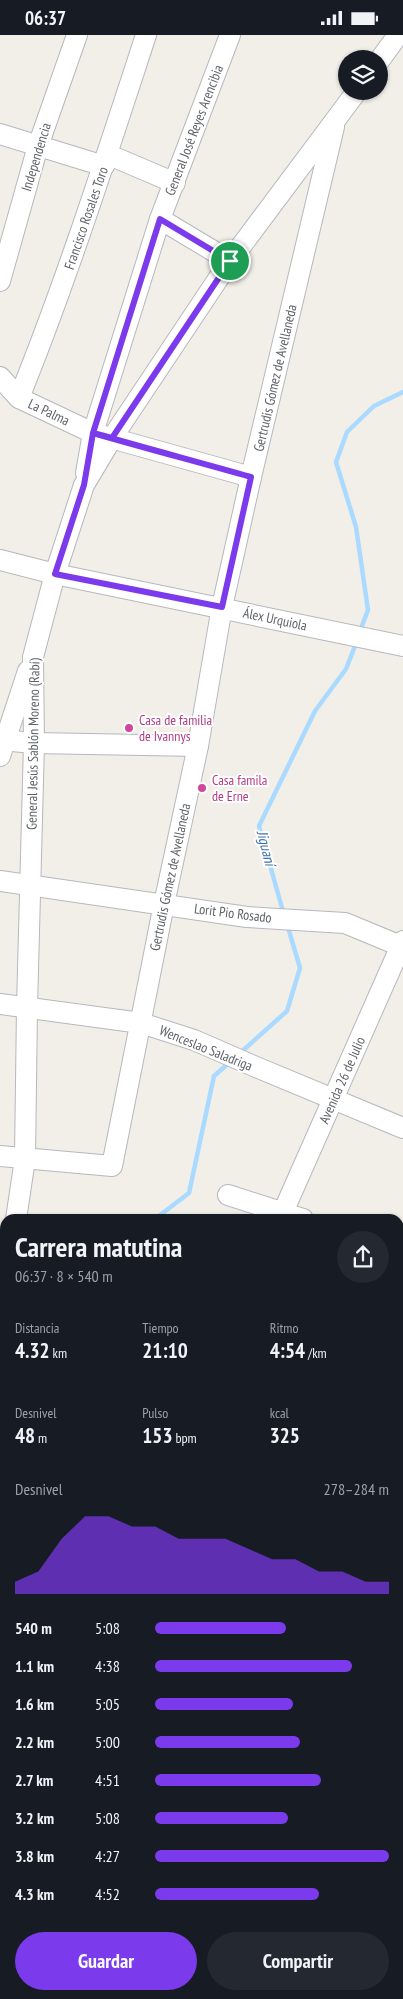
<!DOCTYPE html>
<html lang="es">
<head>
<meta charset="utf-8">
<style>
	:root { --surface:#171b24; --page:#242831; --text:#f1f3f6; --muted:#9ea1a6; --accent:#7c3aed }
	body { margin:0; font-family:"PT Sans Narrow",sans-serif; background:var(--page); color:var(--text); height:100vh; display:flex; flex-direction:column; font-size:19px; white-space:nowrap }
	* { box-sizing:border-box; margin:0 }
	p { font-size:16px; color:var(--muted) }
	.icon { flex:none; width:28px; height:28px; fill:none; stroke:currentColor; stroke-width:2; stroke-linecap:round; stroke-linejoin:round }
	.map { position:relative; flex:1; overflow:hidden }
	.details { position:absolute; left:0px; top:1179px; width:404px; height:786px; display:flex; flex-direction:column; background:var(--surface); border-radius:15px 15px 0 0; box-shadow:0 1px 4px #0004 }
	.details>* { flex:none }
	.buttons { position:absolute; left:338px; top:15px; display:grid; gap:10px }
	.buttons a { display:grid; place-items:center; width:50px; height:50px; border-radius:50%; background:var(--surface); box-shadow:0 1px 4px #0004; font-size:25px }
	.pin { position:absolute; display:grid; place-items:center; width:42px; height:42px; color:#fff; margin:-21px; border:2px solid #fff; border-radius:50%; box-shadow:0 1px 5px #0007 }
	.round { display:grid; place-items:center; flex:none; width:52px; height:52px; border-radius:26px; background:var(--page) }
	.summary { display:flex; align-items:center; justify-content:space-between; height:85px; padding:0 15px }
	h1 { font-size:28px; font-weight:600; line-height:38px }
	.figures { display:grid; grid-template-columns:repeat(3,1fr); gap:8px; height:85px; padding:5px 15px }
	.figures div { display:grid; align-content:center }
	.figures b { font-size:21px; font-weight:600 }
	.figures small { font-size:14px; font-weight:400 }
	.figures p { font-size:14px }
	.chart { height:140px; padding:10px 15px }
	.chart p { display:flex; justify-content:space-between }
	.chart svg { width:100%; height:90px; margin-top:5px; fill:var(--accent); opacity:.7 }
	.primary-button { display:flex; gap:10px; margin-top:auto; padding:10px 15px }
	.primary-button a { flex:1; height:58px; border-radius:30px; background:var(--accent); color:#fff; font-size:20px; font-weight:600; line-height:58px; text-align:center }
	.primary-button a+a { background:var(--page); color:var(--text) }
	ul { padding:0 15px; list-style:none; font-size:16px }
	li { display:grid; grid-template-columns:80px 60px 1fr; align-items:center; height:38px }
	li i { height:12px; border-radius:6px; background:var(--accent) }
	.status { display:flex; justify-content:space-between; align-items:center; height:35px; padding:0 25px; background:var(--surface); direction:ltr }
	.status svg { height:14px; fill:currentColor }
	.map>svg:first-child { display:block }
</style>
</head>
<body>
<div class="status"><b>06:37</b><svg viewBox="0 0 49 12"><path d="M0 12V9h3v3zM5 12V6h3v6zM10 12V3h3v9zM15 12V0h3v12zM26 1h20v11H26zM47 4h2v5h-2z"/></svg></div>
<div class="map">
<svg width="403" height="1964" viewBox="0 0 403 1964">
	<rect width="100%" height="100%" fill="#f1efe8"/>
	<!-- green -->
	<g fill="#c5e8c5">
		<polygon points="399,1338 403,1339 403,1373 399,1373"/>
		<polygon points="0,1353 5,1355 5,1390 0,1389"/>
	</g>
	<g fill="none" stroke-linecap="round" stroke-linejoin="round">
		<!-- stream -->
		<g stroke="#aadaff" stroke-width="4.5">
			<polyline points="360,596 368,575 356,492 336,427 347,397 374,371 403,357"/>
			<polyline points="284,880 259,791 315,676 346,634 357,606"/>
			<polyline points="239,1019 287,976 300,933 287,889"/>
			<polyline points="155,1184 189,1158 214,1041 230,1027"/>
			<polyline points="399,1879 403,1886"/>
		</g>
		<!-- minor casing -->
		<g stroke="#b5b8bc" stroke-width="22">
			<g id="minor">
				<polyline points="379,26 398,0"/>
				<polyline points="0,99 104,131"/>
				<polyline points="107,119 175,148"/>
				<polyline points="160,184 230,226"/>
				<polyline points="0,246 38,111 77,0"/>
				<polyline points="0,342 19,363 93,398 251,442"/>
				<path d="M19 363C67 244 106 122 146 0"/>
				<polyline points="86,438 93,398 160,184 230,0"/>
				<polyline points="0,525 55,539 403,611"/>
				<polyline points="0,705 34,708 198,711"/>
				<polyline points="0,721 28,636"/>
				<polyline points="0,846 247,882 345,888 403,912"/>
				<polyline points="0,969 141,988 194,1005 256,1032 403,1093"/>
				<polyline points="0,1121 112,1131 164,869 198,711 222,572 251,442 334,92"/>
				<polyline points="228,1160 303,1184"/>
				<polyline points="16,1184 25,1124 27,972 34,708 33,622 55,539 84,450 112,403 230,226 357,56"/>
				<polyline points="280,1184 403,906"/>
				<polyline points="399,1213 403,1214"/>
				<polyline points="0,1278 5,1250"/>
				<polyline points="0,1344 5,1345"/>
				<polyline points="399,1379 403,1379"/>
				<polyline points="0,1524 5,1526"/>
				<polyline points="399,1535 403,1512"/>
				<polyline points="399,1617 403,1619"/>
				<polyline points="0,1826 5,1828"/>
				<polyline points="347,1960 353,1964"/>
				<polyline points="23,1964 24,1960"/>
				<polyline points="199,1964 200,1960"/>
			</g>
		</g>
		<!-- major casing -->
		<g stroke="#f2c960" stroke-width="28">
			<g id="major">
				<polyline points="0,1674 5,1676"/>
				<polyline points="399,1791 403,1791"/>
			</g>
		</g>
		<!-- path -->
		<polyline stroke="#9cc7a9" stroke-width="2.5" stroke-dasharray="5 2.5" stroke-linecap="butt" points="399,1334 403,1335"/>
		<!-- minor -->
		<use href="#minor" stroke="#fff" stroke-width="20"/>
		<!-- major -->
		<use href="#major" stroke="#fff2af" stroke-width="25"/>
	</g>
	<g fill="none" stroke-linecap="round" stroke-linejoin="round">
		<!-- route casing -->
		<g stroke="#fff" stroke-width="10">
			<path id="route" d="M230 226 112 403 93 398 84 450 55 539 222 572 251 442C198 427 145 413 93 398L160 184 230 226"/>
		</g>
		<!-- route -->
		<use href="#route" stroke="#7c3aed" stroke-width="6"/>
	</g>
	<!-- markers -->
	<g fill="#d1479c" stroke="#fff" stroke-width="2">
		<circle cx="129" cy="693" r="5"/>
		<circle cx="202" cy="753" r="5"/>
	</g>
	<g text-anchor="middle" stroke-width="4" stroke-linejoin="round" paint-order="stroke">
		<!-- street labels -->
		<g font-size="14" fill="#5f6368" stroke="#fff">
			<text transform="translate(194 95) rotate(-69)" y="5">General José Reyes Arencibia</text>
			<text transform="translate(36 122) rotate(-73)" y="5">Independencia</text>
			<text transform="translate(86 183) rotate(-71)" y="5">Francisco Rosales Toro</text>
			<text transform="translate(275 343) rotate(-77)" y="5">Gertrudis Gómez de Avellaneda</text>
			<text transform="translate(49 377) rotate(25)" y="5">La Palma</text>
			<text transform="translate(275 584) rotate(12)" y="5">Álex Urquiola</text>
			<text transform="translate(33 709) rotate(-89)" y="5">General Jesús Sablón Moreno (Rabí)</text>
			<text transform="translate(170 842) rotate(-78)" y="5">Gertrudis Gómez de Avellaneda</text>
			<text transform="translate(233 878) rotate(7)" y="5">Lorit Pio Rosado</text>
			<text transform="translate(206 1013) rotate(22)" y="5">Wenceslao Saladriga</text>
			<text transform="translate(342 1045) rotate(-66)" y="5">Avenida 26 de Julio</text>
		</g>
		<!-- hotel labels -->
		<g font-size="14" fill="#b23c85" stroke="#fff" text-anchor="start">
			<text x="139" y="690">Casa de familia<tspan x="139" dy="16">de Ivannys</tspan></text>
			<text x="212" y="750">Casa famila<tspan x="212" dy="16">de Erne</tspan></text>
		</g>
		<!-- water labels -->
		<g font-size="15" font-style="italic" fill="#4174aa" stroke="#fff">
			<text transform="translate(266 813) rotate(76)" y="5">Jiguaní</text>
		</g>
	</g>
</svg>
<div class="buttons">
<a><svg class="icon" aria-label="layers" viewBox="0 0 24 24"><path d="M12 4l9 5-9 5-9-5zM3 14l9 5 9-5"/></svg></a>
</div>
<div class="pin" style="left:230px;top:226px;background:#1e9e55"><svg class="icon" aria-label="arrive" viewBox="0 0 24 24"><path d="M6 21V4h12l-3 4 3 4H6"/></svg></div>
<section class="details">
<div class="summary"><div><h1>Carrera matutina</h1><p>06:37 · 8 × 540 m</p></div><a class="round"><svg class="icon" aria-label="share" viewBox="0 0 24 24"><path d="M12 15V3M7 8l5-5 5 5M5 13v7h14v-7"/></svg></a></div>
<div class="figures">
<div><p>Distancia</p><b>4.32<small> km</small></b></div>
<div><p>Tiempo</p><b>21:10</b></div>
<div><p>Ritmo</p><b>4:54<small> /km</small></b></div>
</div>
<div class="figures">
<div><p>Desnivel</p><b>48<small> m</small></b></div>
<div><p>Pulso</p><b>153<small> bpm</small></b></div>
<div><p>kcal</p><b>325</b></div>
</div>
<div class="chart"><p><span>Desnivel</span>278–284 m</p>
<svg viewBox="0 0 160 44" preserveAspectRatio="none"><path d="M0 44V38L10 33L20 17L30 6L40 6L50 11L60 11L70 17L80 17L90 17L100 22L110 27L120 27L130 33L140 33L150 38L160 38V44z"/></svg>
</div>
<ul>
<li><b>540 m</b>5:08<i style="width:56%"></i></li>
<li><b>1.1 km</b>4:38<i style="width:84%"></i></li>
<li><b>1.6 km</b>5:05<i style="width:59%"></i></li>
<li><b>2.2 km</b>5:00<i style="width:62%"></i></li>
<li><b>2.7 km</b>4:51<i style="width:71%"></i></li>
<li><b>3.2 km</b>5:08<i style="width:57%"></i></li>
<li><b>3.8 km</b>4:27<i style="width:100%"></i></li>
<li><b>4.3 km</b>4:52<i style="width:70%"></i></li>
</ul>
<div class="primary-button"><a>Guardar</a><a>Compartir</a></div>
</section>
</div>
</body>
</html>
